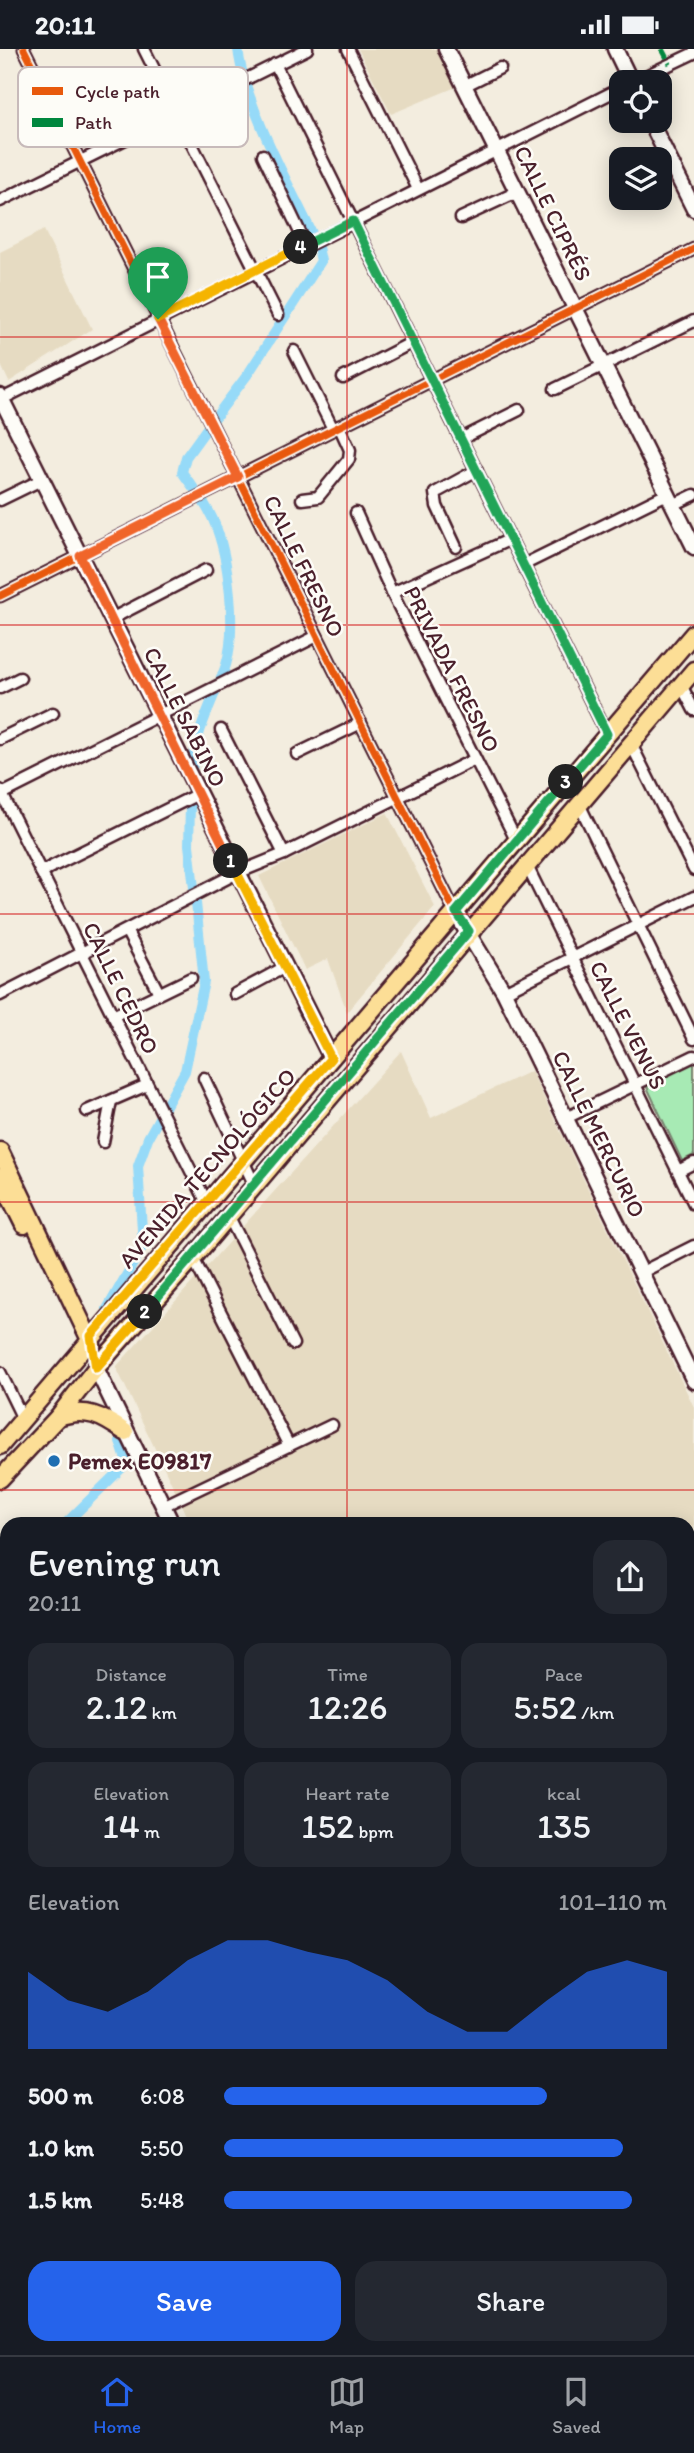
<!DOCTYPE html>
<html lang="en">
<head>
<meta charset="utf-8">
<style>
	:root { --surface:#171b24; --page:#242831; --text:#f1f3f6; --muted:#9ea1a6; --line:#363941; --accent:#2563eb }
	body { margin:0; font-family:Itim,sans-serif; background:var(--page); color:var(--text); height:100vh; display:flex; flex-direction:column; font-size:26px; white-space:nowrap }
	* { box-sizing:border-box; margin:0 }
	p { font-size:23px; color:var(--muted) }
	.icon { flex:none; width:38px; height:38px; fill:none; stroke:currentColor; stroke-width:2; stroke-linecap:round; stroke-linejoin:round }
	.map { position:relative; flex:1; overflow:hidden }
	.details { position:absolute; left:0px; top:1468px; width:695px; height:838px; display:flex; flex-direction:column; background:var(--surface); border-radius:21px 21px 0 0; box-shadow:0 4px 18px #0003 }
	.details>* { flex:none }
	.tools { position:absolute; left:609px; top:21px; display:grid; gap:14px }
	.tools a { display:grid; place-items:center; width:63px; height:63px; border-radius:14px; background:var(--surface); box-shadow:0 4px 18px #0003; font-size:35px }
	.pin { position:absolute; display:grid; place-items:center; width:60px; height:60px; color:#fff; margin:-72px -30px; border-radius:50% 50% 50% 0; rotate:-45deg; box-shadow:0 0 7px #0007 }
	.pin .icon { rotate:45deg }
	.km { position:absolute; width:35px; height:35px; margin:-18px; border-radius:50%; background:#222; color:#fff; font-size:19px; line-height:35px; text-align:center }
	.round { display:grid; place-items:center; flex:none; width:74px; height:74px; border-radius:21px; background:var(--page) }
	.head { display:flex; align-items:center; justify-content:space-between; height:119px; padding:0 28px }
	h1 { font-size:38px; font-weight:600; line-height:52px }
	.metrics { display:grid; grid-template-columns:repeat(3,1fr); gap:10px; height:119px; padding:7px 28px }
	.metrics div { display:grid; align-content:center; border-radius:18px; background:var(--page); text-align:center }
	.metrics b { font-size:35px; font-weight:600 }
	.metrics small { font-size:19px; font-weight:400 }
	.metrics p { font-size:19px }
	.chart { height:196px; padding:14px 28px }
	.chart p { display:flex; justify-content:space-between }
	.chart svg { width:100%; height:126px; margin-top:7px; fill:var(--accent); opacity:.7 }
	.primary-button { display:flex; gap:14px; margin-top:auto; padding:14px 28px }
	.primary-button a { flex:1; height:80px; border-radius:21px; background:var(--accent); color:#fff; font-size:28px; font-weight:600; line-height:80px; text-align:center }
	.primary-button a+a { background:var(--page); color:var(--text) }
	ul { padding:0 28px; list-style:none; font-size:23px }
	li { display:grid; grid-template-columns:112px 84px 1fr; align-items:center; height:52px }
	li i { height:18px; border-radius:9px; background:var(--accent) }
	.status { display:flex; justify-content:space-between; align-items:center; height:49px; padding:0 35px; background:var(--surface); direction:ltr }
	.status svg { height:19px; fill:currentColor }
	.menu { display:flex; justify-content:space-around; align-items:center; height:98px; border-top:2px solid var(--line); background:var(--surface); font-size:19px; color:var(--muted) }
	.menu a { display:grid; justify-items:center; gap:4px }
	.menu .current { color:var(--accent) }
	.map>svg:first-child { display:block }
</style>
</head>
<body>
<div class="status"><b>20:11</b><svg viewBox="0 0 49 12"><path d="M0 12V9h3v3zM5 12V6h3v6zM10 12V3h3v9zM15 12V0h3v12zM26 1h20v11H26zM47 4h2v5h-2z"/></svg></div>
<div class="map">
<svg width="694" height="2306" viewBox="0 0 694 2306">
	<rect width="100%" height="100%" fill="#f3eddf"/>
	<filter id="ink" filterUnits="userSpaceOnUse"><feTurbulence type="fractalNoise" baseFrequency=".0143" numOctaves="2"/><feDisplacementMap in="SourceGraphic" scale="14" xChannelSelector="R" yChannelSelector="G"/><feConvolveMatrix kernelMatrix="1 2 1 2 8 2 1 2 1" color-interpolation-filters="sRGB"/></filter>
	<g filter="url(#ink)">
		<!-- built -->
		<g fill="#e6dbc2">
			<polygon points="358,0 437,0 456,38 391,65"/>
			<polygon points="44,181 92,280 9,333 0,314 0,203"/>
			<polygon points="387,764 435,858 347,963 328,910 305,921 259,827"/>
			<polygon points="401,1002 431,1069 531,1022 694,1358 694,1768 688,1771 688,1475 191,1475 116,1318"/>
			<polygon points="7,2028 7,2176 0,2166 0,2031"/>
			<polygon points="94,2300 333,2300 337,2306 98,2306"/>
		</g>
		<!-- green -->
		<g fill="#a7eab4" stroke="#788470" stroke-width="2">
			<polygon points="694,1013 694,1106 682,1112 646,1036"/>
			<polygon points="7,1805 7,2016 0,2020 0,1881 3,1879 5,1850 0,1808"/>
		</g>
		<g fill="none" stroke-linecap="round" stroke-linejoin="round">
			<!-- stream -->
			<polyline stroke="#788fa6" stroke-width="2.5" points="199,2300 201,2306"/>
			<!-- canal -->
			<g stroke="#96daf8" stroke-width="10">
				<path d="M238 0C244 53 288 134 312 184"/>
				<polyline points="214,370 248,325 321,212 318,198"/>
				<path d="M192 723C193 687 214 650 226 616 237 579 229 508 214 473 207 455 193 439 182 423L186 408 207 379"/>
				<polyline points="190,757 189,796 194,839"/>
				<polyline points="107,1260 143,1197 138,1117 148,1089 185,1022 204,933 196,854"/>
				<polyline points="65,1475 127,1414 120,1392"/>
			</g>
			<!-- street casing -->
			<g stroke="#4a1f2b" stroke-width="15">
				<g id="street">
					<polyline points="24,0 455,863"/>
					<polyline points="144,0 278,266"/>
					<polyline points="348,0 418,140"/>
					<polyline points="275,15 607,685"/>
					<polyline points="633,33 694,4"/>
					<polyline points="464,37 500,19"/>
					<polyline points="263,106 306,196"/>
					<polyline points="0,152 307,0"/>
					<polyline points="461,169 517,143"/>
					<polyline points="294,302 333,380"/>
					<polyline points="343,329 413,293"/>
					<polyline points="555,340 694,272"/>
					<polyline points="0,351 621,39"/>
					<polyline points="461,390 519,361"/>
					<polyline points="302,450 318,448 349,410 350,401 339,377"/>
					<polyline points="0,451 41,431"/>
					<polyline points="673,456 694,446"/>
					<polyline points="356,464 392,544 516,791"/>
					<polyline points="456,498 437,457 435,444 477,421"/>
					<polyline points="523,516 667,445"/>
					<polyline points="392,544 511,490"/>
					<polyline points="0,547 694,200"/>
					<polyline points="111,570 206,521"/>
					<polyline points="681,636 694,661"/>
					<polyline points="0,639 20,629"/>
					<polyline points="221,681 284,805"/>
					<polyline points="0,690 53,664"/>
					<polyline points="631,695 694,821"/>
					<polyline points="297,705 361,674"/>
					<polyline points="0,741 207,1154"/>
					<polyline points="0,746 317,587"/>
					<polyline points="579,755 694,990"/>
					<polyline points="526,815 694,1155"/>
					<polyline points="41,823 198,745"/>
					<polyline points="127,883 159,944"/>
					<polyline points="504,943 694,848"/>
					<polyline points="235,945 285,918"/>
					<polyline points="0,946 237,824 284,805 475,710"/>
					<polyline points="113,967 191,929"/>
					<polyline points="204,1029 254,1135"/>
					<polyline points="87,1062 147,1036"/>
					<polyline points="566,1069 694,1007"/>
					<polyline points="103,1093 111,1052"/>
					<polyline points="678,1122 694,1114"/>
					<polyline points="228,1166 293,1295"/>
					<polyline points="193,1209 289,1397"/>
					<polyline points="642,1223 694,1197"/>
					<polyline points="0,1323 23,1370"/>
					<polyline points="163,1457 332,1376"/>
					<polyline points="0,1668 7,1683"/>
					<polyline points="0,1808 7,1804"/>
					<polyline points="0,1818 7,1857"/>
					<polyline points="0,1928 7,1881"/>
					<polyline points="0,2020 7,2017"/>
					<polyline points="0,2178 7,2188"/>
					<polyline points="0,2263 7,2273"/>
					<polyline points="26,2300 30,2306"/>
					<polyline points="86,2300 90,2306"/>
				</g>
			</g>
			<!-- secondary casing -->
			<g stroke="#4a1f2b" stroke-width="19">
				<g id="secondary">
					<polyline points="446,0 694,498"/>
					<polyline points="615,0 631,33"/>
					<polyline points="650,72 694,160"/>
					<polyline points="0,347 331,1009"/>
					<polyline points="455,863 504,943 694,1332"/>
					<polyline points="96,1319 172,1475"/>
					<polyline points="583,2300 586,2306"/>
				</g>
			</g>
			<!-- primary casing -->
			<g stroke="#4a1f2b" stroke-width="21">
				<g id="primary">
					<polyline points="0,1102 92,1295"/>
					<polyline points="0,1128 24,1176"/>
					<path d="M58 1368C86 1358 102 1367 125 1383"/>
					<polyline points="0,1397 694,584"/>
					<polyline points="0,1430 58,1368 96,1319 193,1209 694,621"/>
					<polyline points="688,1785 694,1781"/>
					<polyline points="688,1800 694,1797"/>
					<polyline points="359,2300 362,2306"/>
					<polyline points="379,2300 382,2306"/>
				</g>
			</g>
			<!-- street -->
			<use href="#street" stroke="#fdfcf7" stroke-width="10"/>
			<!-- secondary -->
			<use href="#secondary" stroke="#fdfcf7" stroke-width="14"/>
			<!-- primary -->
			<use href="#primary" stroke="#fcde96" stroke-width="16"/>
			<!-- quiet -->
			<polyline stroke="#00873e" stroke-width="5" stroke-dasharray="10 5" stroke-linecap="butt" points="662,0 670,15"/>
			<!-- cycleway casing -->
			<g stroke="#fdfcf7" stroke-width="11">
				<g id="cycleway">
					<polyline points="24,0 455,863"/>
					<polyline points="0,547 694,200"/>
				</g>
			</g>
			<!-- cycleway -->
			<use href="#cycleway" stroke="#e8590c" stroke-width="7"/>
		</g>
	</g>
	<g fill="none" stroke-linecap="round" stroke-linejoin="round" filter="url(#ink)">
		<!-- split-1 casing -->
		<g stroke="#fff" stroke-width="14">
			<polyline id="split-1" points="158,270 238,428 80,507 231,812"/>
		</g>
		<!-- split-2 casing -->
		<g stroke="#fff" stroke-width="14">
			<polyline id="split-2" points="145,1263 96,1319 91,1287 331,1009 231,812"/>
		</g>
		<!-- split-3 casing -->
		<g stroke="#fff" stroke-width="14">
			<polyline id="split-3" points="145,1263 469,882 456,863 566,733"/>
		</g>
		<!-- split-4 casing -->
		<g stroke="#fff" stroke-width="14">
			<polyline id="split-4" points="301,198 353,172 607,685 566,733"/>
		</g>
		<!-- split-5 casing -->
		<g stroke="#fff" stroke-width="14">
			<polyline id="split-5" points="158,270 301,198"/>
		</g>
		<!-- split-1 -->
		<use href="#split-1" stroke="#f0652b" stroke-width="9"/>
		<!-- split-2 -->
		<use href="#split-2" stroke="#f5b400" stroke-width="9"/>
		<!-- split-3 -->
		<use href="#split-3" stroke="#22a559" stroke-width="9"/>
		<!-- split-4 -->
		<use href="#split-4" stroke="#22a559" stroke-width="9"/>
		<!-- split-5 -->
		<use href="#split-5" stroke="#f5b400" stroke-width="9"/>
	</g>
	<!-- grid -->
	<path fill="none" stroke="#d62828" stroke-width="2" stroke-opacity="0.55" d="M347 0V1475M0 288H694M0 576H694M0 865H694M0 1153H694M0 1441H694M0 1730H7M688 1730H694M0 2018H7M688 2018H694M347 2300V2306"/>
	<!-- markers -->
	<circle fill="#1f6fb2" stroke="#fdfcf7" stroke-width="2.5" cx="54" cy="1412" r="7"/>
	<g text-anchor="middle" stroke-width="5" stroke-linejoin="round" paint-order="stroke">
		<!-- street labels -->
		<g font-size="23" fill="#4a1f2b" stroke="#fdfcf7">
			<text transform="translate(553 164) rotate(64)" y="8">CALLE CIPRÉS</text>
			<text transform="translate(304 517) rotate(64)" y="8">CALLE FRESNO</text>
			<text transform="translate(452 620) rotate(63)" y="8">PRIVADA FRESNO</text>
			<text transform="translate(185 668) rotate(63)" y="8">CALLE SABINO</text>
			<text transform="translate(121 939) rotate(64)" y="8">CALLE CEDRO</text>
			<text transform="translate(628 976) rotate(63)" y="8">CALLE VENUS</text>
			<text transform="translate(599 1085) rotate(64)" y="8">CALLE MERCURIO</text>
			<text transform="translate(207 1119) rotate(-49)" y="8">AVENIDA TECNOLÓGICO</text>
		</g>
		<!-- poi labels -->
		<g font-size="23" font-weight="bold" fill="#4a1f2b" stroke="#fdfcf7" text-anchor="start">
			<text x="68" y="1420">Pemex E09817</text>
		</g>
	</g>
	<!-- legend -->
	<rect x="18" y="18" width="230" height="80" rx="10" fill="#fdfcf7" stroke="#c7baba" stroke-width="2"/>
	<rect x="32" y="38" width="31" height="8" fill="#e8590c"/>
	<rect x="32" y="69" width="31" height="9" fill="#00873e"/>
	<g font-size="19" fill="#4a1f2b">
		<text x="75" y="49">Cycle path</text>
		<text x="75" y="80">Path</text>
	</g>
</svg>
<div class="tools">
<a><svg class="icon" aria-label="locate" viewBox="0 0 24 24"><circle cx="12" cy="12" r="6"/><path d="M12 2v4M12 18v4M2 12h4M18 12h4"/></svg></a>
<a><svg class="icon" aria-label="layers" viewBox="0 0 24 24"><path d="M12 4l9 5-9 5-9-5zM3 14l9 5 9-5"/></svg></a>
</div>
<div class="pin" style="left:158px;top:270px;background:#1e9e55"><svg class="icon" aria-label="arrive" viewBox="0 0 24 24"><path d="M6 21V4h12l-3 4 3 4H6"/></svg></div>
<b class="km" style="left:231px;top:812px">1</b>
<b class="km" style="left:145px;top:1263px">2</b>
<b class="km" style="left:566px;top:733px">3</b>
<b class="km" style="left:301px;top:198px">4</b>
<section class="details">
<div class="head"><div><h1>Evening run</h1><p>20:11</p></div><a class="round"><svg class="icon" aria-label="share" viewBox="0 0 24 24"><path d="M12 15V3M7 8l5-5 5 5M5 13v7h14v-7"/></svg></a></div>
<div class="metrics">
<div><p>Distance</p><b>2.12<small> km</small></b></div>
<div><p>Time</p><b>12:26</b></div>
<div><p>Pace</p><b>5:52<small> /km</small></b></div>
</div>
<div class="metrics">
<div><p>Elevation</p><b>14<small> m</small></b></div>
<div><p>Heart rate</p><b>152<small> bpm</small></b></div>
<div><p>kcal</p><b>135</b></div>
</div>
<div class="chart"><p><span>Elevation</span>101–110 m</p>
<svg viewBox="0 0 160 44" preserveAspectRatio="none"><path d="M0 44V17L10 27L20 31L30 24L40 13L50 6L60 6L70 10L80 13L90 20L100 31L110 38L120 38L130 27L140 17L150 13L160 17V44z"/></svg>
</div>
<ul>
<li><b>500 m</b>6:08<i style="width:73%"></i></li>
<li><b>1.0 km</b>5:50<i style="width:90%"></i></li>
<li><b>1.5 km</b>5:48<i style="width:92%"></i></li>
</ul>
<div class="primary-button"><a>Save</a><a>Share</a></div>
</section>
</div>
<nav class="menu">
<a class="current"><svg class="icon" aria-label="home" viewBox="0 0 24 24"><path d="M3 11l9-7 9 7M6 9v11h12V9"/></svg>Home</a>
<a><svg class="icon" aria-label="map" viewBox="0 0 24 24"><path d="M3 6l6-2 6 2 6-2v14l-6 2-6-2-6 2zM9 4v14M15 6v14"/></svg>Map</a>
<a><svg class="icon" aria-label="saved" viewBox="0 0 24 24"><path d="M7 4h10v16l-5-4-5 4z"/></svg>Saved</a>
</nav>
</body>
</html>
